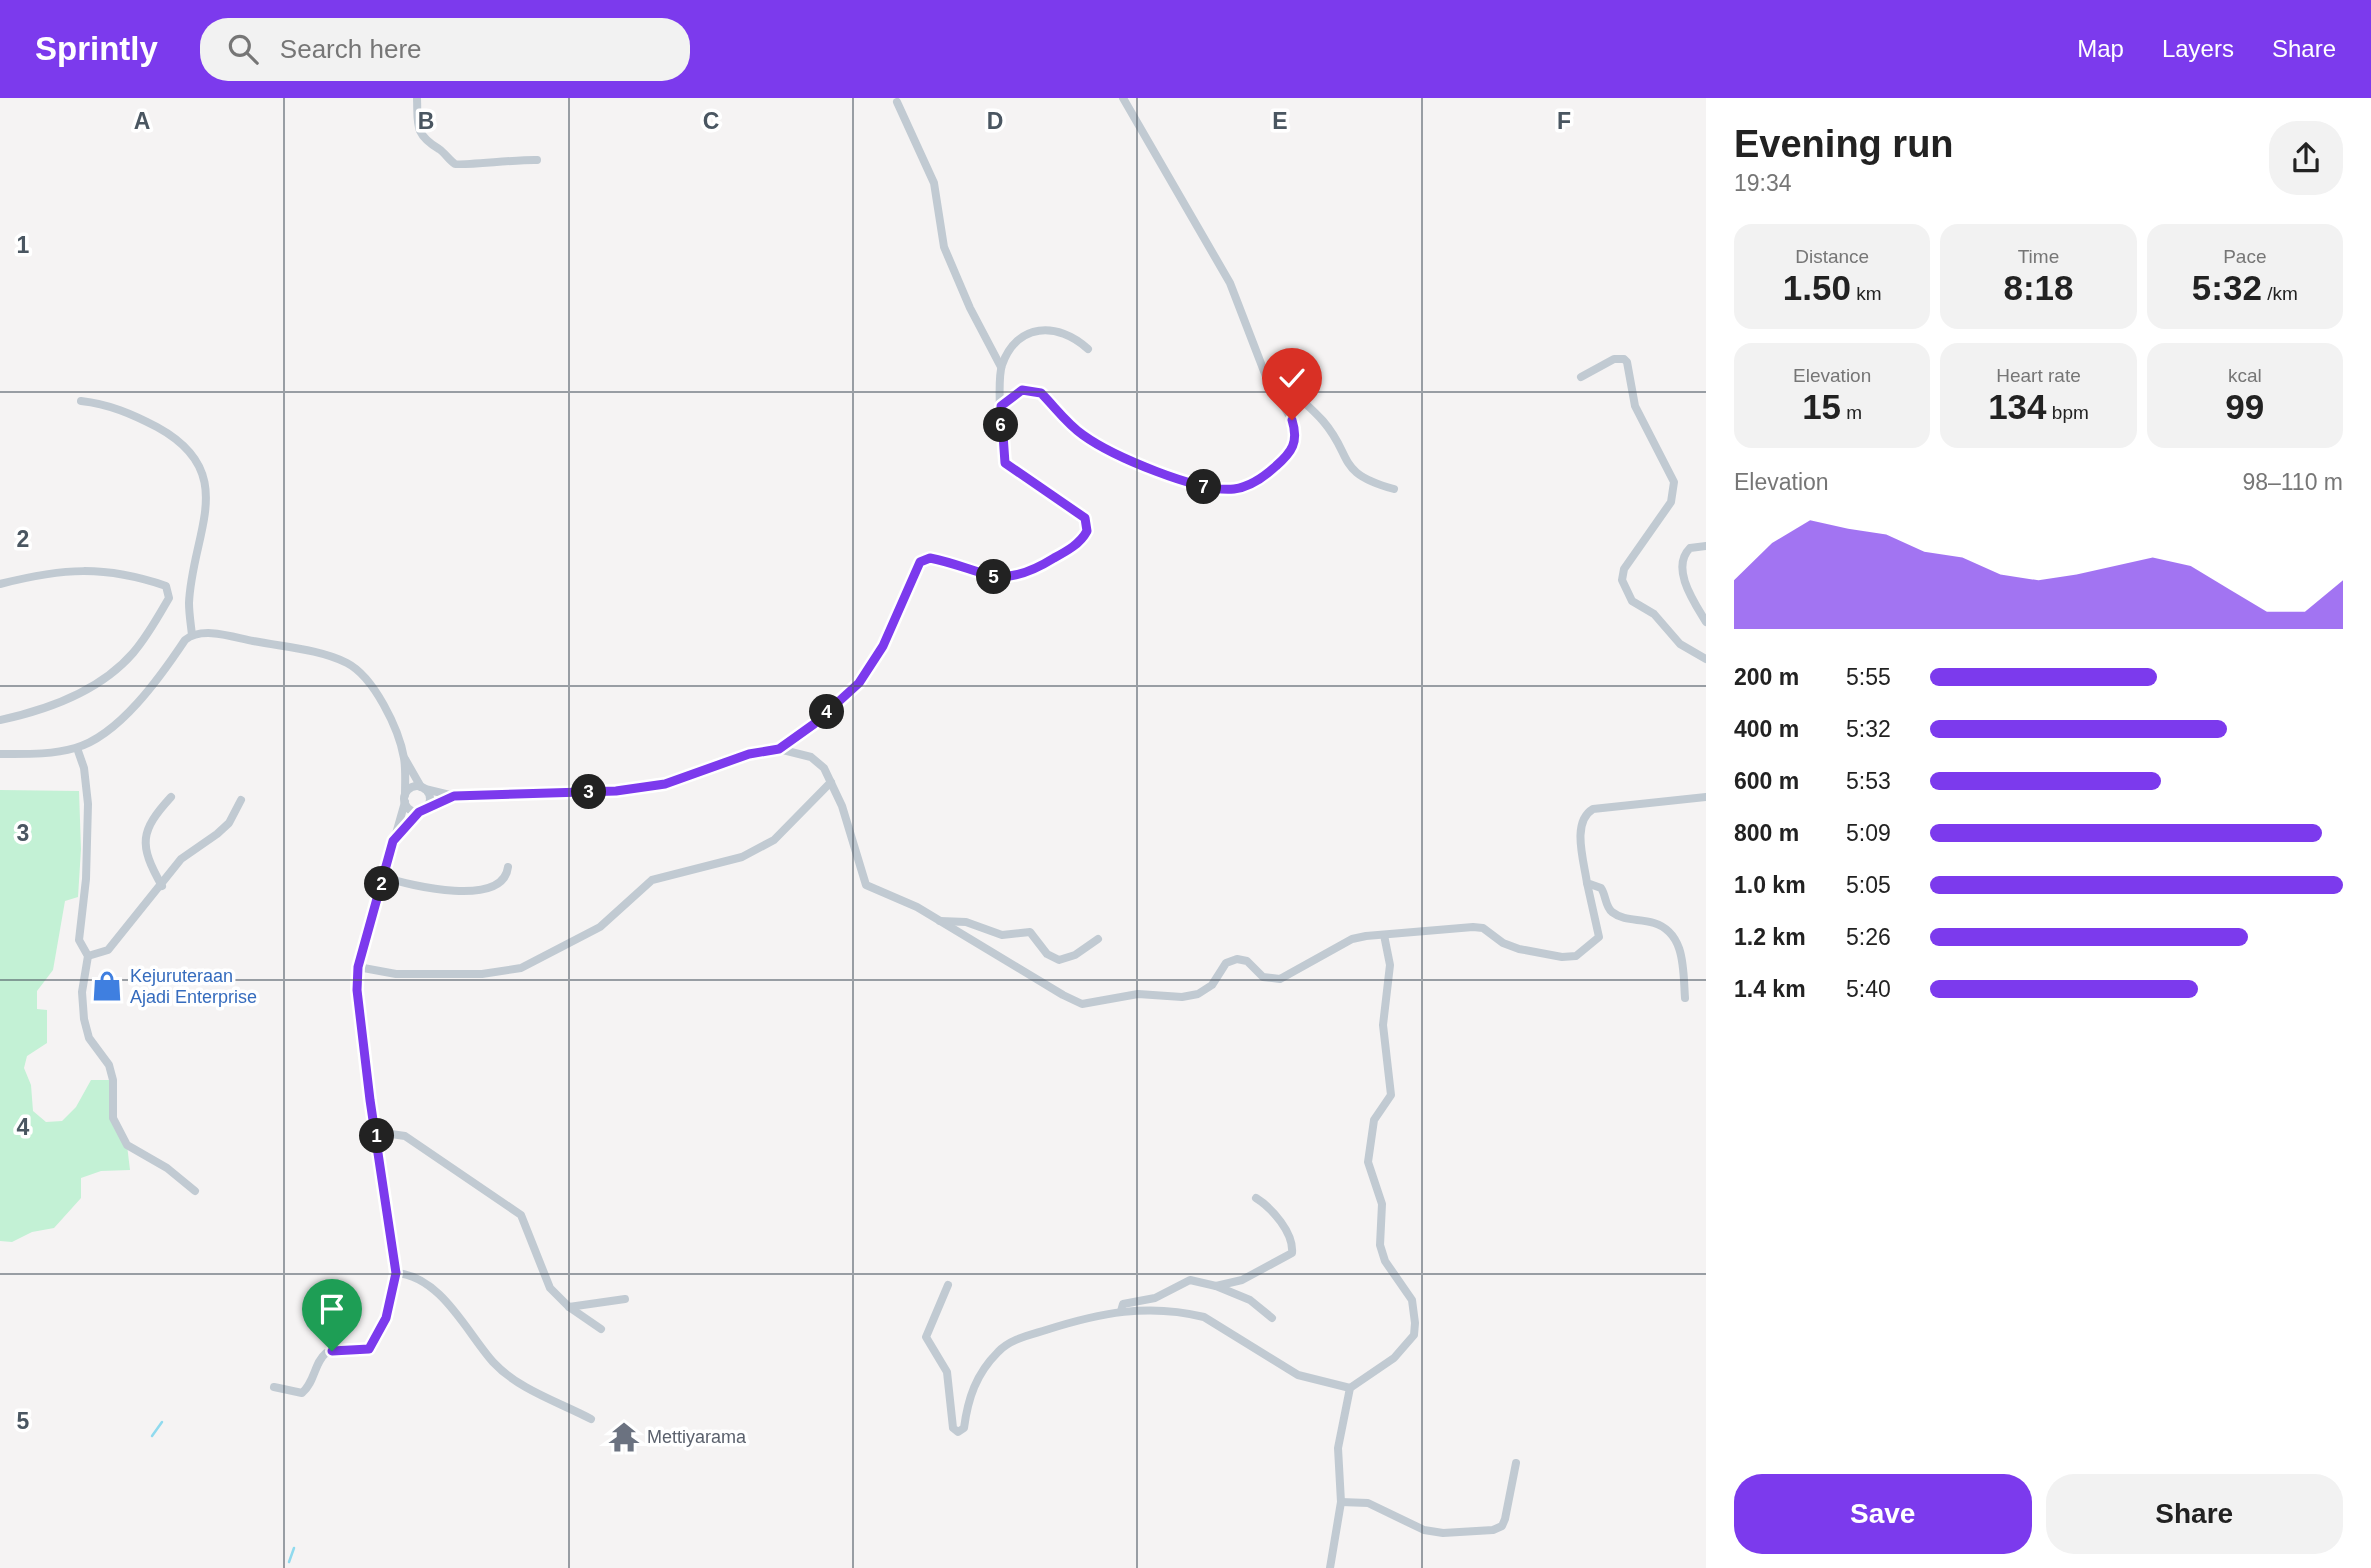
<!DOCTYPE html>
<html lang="en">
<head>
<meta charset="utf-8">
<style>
	:root { --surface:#fff; --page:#f2f2f2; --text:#222; --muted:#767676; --accent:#7c3aed }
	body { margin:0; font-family:Helvetica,sans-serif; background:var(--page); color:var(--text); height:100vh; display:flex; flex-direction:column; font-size:26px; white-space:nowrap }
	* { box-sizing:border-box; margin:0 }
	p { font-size:23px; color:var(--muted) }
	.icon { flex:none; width:38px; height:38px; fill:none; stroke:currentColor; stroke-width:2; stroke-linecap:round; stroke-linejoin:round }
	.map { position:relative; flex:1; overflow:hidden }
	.details { display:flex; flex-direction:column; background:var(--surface); width:665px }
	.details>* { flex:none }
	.pin { position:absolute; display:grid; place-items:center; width:60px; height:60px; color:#fff; margin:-72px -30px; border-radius:50% 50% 50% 0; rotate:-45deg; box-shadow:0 0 7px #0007 }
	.pin .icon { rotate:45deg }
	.km { position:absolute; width:35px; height:35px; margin:-18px; border-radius:50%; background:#222; color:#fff; font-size:19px; line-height:35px; text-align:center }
	.round { display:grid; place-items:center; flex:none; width:74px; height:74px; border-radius:28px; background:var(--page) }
	.headline { display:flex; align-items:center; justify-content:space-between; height:119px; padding:0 28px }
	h1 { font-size:38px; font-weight:700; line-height:52px }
	.figures { display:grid; grid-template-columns:repeat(3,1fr); gap:10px; height:119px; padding:7px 28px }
	.figures div { display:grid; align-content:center; border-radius:18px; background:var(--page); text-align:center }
	.figures b { font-size:35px; font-weight:700 }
	.figures small { font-size:19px; font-weight:400 }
	.figures p { font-size:19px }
	.chart { height:196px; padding:14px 28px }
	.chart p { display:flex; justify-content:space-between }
	.chart svg { width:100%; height:126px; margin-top:7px; fill:var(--accent); opacity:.7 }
	.button { display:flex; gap:14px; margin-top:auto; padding:14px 28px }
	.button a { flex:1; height:80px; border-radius:28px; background:var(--accent); color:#fff; font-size:28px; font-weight:700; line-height:80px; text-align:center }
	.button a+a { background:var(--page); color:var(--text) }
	ul { padding:0 28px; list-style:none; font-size:23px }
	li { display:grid; grid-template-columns:112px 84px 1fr; align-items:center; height:52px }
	li i { height:18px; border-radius:9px; background:var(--accent) }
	header { display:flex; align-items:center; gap:42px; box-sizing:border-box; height:98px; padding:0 35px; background:var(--accent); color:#fff }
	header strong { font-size:33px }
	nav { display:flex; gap:38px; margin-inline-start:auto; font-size:24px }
	.search { width:490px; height:63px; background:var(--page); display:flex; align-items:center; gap:18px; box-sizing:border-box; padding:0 24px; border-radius:28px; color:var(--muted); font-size:26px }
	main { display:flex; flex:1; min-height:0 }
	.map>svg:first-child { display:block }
</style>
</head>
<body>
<header>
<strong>Sprintly</strong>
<div class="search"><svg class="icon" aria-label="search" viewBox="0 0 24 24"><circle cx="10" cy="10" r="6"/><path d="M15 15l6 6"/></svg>Search here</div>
<nav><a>Map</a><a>Layers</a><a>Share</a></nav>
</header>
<main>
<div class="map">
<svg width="1706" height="1470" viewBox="0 0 1706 1470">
	<rect width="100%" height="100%" fill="#f5f3f3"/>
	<!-- green -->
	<polygon fill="#c3f1d5" points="0,692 79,693 81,751 78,799 65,803 53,872 37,893 37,911 47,912 47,945 27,958 24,970 31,987 33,1013 46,1024 62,1023 76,1009 91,982 113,982 113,1020 127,1047 130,1072 101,1073 81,1080 81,1100 54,1130 32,1134 12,1144 0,1143"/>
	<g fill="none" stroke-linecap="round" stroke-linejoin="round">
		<!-- stream -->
		<g stroke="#90daee" stroke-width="2.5">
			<polyline points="152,1338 162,1324"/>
			<polyline points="289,1464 294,1450"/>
		</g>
		<!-- minor -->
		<g stroke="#c1cad2" stroke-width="8">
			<path d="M417 0C418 27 414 36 439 51 445 55 449 62 455 66 459 68 523 61 537 62"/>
			<polyline points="897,4 934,85 944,149 970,210 1001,269"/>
			<path d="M1266 272C1285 288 1306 304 1323 323 1354 359 1335 375 1394 391"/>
			<polyline points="1581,279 1614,261 1624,261 1627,264 1635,308 1674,384 1671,404 1624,471 1622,482 1632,503 1654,516 1680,546 1706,561"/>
			<path d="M81 303C109 306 132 316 157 329 241 375 192 434 189 505 189 516 191 527 192 537"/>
			<path d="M1001 308 1022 292 1041 295C1055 309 1066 325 1083 337 1115 360 1213 403 1250 387 1267 380 1280 365 1293 353L1296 338 1292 322 1267 281 1230 185 1123 0"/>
			<path d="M1706 448 1690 450C1670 470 1694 504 1706 524"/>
			<path d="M0 486C63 470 104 467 166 488L169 500C158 519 147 539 133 555 100 593 47 612 0 622"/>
			<polyline points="77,650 84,670 88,706 86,781 79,842 88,858 82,894 84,921 89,940 109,967 113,982 113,1020 127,1047 167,1070 195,1093"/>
			<polyline points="779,651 811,659 824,670 842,708 866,787 917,809 1063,897 1082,906 1138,896 1182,899 1198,896 1212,887 1226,865 1237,861 1247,863 1263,879 1280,881 1352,841 1366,838 1473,829 1483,830 1503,845 1519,851 1562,859 1576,858 1599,839 1587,785"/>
			<path d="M0 656C25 656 51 657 75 650 119 638 161 578 185 542 202 528 233 539 253 543 283 549 319 551 347 565 374 579 399 631 404 660 406 672 405 685 405 697"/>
			<polyline points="405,661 421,689"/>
			<circle cx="417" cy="701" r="13"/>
			<path d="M425 691 454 698 616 693 665 686 749 656 779 651 814 626 859 585 883 548 920 464 930 459C985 471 997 494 1054 460 1067 453 1080 446 1087 433L1085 420 1005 365C1001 348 997 282 1002 267 1017 225 1057 223 1088 251"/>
			<polyline points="426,711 454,698"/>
			<polyline points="395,741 419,714"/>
			<path d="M384 779C411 788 503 810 508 769"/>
			<path d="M162 788C138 746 140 733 171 699"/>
			<polyline points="940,823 966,824 1002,837 1030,834 1047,856 1059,862 1075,857 1098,841"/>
			<polyline points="88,858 108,852 181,761 217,736 229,725 241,702"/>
			<polyline points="358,869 396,876 482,876 521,870 600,829 652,782 742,759 774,742 831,684"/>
			<path d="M1685 900C1683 873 1686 835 1654 825 1639 820 1625 824 1612 814 1605 808 1606 797 1601 790L1587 785C1584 763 1571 724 1593 711L1706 699"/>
			<polyline points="377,1034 405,1038 521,1117 550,1190 569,1209 601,1231"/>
			<path d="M1256 1100C1272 1110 1294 1135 1292 1155L1242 1182 1216 1188 1250 1202 1272 1220"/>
			<path d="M396 1175C441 1178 467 1235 493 1264 519 1292 559 1304 591 1321"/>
			<path d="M948 1187 926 1239 947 1274 953 1330 958 1334 964 1330C968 1300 976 1276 998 1254 1010 1241 1030 1237 1046 1232 1099 1215 1148 1205 1204 1219L1298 1277 1350 1290"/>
			<polyline points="569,1209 625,1201"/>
			<polyline points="1121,1213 1123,1206 1155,1200 1190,1182 1216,1188"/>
			<path d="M274 1289 302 1295C315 1284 314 1265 326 1255L369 1251 386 1220 396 1175 370 1002 357 892 358 869 405 704"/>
			<polyline points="1341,1404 1368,1405 1424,1432 1443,1435 1493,1432 1502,1428 1505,1421 1516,1365"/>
			<polyline points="1330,1470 1341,1404 1338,1350 1350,1290 1394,1260 1414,1237 1415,1225 1412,1202 1385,1163 1380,1147 1382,1106 1368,1064 1374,1022 1391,997 1383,927 1390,867 1384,837"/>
		</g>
	</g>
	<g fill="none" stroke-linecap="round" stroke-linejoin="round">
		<!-- route casing -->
		<g stroke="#fff" stroke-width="14">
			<path id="route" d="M332 1253 369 1251 386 1220 396 1175 370 1002 357 892 358 869 393 743 419 714 454 698 616 693 665 686 749 656 779 651 814 626 859 585 883 548 920 464 930 460C985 471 998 495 1054 460 1067 453 1080 446 1087 433L1085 420 1005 365 1001 308 1022 292 1041 295C1055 309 1066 325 1083 337 1112 358 1199 395 1234 391 1250 389 1264 379 1276 368 1292 354 1299 344 1292 322"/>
		</g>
		<!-- route -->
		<use href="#route" stroke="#7c3aed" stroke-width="9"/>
	</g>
	<!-- grid -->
	<path fill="none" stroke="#4a5661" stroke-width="2" stroke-opacity="0.55" d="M284 0V1470M569 0V1470M853 0V1470M1137 0V1470M1422 0V1470M0 294H1706M0 588H1706M0 882H1706M0 1176H1706"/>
	<!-- icons -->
	<defs>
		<g id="shop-bare" transform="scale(2.415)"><path d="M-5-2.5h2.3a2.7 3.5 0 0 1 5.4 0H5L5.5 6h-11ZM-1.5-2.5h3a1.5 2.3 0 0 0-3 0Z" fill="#3f7fe0" stroke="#fff" stroke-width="2.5" paint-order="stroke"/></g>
		<g id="temple-bare" transform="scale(2.415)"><path d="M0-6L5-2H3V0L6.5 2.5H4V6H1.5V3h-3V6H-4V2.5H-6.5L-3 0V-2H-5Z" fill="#6b7280" stroke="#fff" stroke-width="2.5" paint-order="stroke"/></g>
	</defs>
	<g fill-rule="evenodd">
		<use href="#shop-bare" x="107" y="888"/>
		<use href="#temple-bare" x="624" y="1339"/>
	</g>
	<g text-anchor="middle" stroke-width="7" stroke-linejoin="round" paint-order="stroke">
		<!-- shop labels -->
		<g font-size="18" fill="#366cbe" stroke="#fff" text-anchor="start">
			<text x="130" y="884">Kejuruteraan<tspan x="130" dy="21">Ajadi Enterprise</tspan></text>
		</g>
		<!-- worship labels -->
		<g font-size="18" fill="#5b616d" stroke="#fff" text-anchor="start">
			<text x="647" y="1345">Mettiyarama</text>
		</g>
	</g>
	<g font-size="23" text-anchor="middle" font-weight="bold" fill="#4a5661" stroke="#fff" stroke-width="7" stroke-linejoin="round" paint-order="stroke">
		<text x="142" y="31">A</text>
		<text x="426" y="31">B</text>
		<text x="711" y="31">C</text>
		<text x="995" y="31">D</text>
		<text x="1280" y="31">E</text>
		<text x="1564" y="31">F</text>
		<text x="23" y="155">1</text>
		<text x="23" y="449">2</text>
		<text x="23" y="743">3</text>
		<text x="23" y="1037">4</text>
		<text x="23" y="1331">5</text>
	</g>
</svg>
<div class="pin" style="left:332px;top:1253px;background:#1e9e55"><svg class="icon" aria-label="arrive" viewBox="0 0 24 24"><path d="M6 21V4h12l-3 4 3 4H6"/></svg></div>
<div class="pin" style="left:1292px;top:322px;background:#d93025"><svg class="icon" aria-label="check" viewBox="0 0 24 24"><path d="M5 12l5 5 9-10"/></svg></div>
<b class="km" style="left:377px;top:1038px">1</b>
<b class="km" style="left:382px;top:786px">2</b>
<b class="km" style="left:589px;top:694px">3</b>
<b class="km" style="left:827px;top:614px">4</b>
<b class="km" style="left:994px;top:479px">5</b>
<b class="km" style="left:1001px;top:327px">6</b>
<b class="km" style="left:1204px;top:389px">7</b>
</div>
<section class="details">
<div class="headline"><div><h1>Evening run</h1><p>19:34</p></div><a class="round"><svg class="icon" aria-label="share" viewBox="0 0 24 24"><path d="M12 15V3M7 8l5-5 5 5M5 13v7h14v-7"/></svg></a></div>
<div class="figures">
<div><p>Distance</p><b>1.50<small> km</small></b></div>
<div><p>Time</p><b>8:18</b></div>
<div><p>Pace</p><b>5:32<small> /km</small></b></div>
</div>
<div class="figures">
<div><p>Elevation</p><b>15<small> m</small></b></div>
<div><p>Heart rate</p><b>134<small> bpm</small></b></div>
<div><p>kcal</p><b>99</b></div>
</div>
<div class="chart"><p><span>Elevation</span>98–110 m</p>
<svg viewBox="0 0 160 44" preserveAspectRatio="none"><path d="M0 44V27L10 14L20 6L30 9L40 11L50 17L60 19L70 25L80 27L90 25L100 22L110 19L120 22L130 30L140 38L150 38L160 27V44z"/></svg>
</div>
<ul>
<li><b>200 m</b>5:55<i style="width:55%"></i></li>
<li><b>400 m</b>5:32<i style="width:72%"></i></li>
<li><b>600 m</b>5:53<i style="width:56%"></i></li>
<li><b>800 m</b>5:09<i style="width:95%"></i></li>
<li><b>1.0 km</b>5:05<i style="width:100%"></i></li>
<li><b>1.2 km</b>5:26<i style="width:77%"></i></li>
<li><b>1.4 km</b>5:40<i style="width:65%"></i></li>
</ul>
<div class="button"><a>Save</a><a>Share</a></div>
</section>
</main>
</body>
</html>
